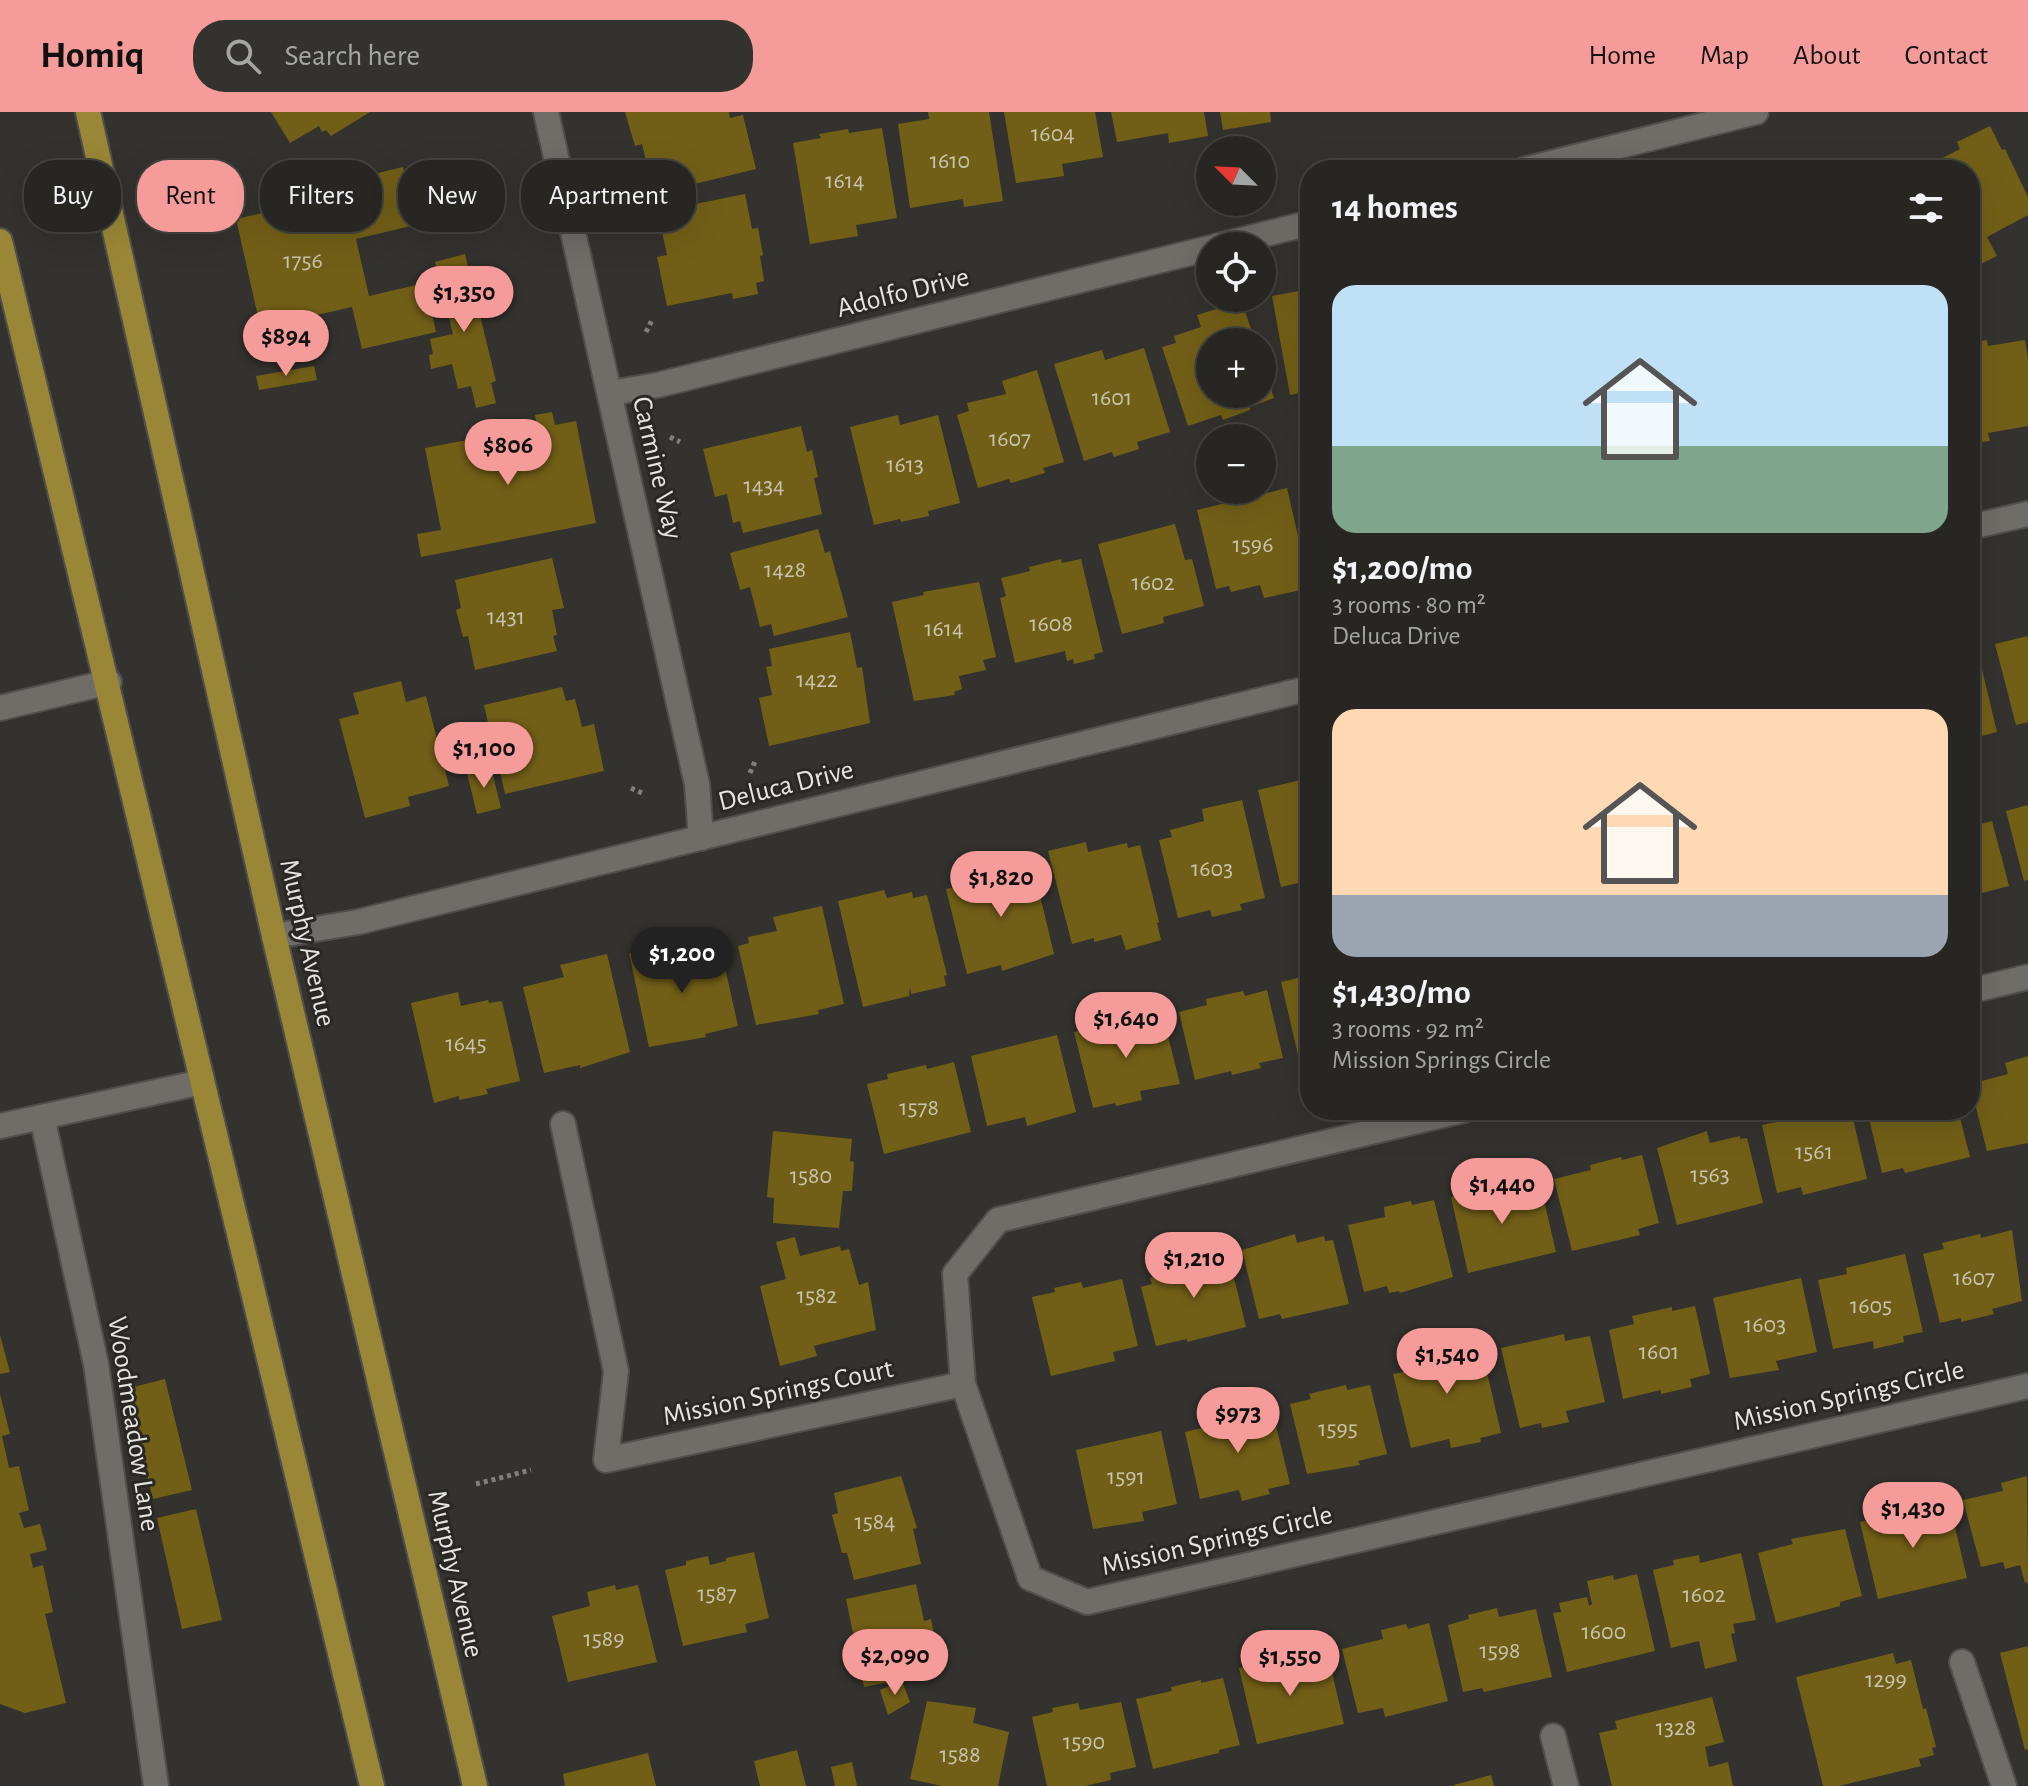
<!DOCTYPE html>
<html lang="en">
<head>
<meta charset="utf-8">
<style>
  body { margin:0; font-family:"Alegreya Sans",sans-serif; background:#33322f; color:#f1f3f6; height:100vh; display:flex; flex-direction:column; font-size:30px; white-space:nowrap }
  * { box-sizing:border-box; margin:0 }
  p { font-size:26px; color:#a4a5a5 }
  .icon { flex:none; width:44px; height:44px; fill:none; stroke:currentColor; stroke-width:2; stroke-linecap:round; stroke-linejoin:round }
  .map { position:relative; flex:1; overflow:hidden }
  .panel { position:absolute; left:1300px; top:48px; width:680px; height:960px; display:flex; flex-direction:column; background:#272622; border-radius:32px; box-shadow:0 8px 32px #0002,0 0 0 2px #434340 }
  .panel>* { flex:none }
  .hud { position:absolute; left:24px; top:48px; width:760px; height:72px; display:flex; gap:16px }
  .needle { width:52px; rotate:294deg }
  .tools { position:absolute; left:1196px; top:24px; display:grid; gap:16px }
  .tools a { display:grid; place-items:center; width:80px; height:80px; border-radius:50%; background:#272622; box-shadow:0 8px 32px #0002,0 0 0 2px #434340; font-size:40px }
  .price { position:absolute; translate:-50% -68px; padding:0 18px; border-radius:28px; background:#f59b99; color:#111; font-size:26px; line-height:52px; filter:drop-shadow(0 2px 4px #0008) }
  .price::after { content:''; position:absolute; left:50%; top:48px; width:24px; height:18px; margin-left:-12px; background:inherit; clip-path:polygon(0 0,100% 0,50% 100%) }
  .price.active { background:#222; color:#fff }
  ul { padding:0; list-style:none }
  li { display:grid; align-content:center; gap:16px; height:424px; padding:0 32px }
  li span { display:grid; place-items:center; height:248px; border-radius:24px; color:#555 }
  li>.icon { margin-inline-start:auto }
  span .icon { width:144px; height:144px; fill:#fffc; stroke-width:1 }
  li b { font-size:34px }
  h2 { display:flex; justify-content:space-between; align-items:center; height:96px; padding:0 32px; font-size:34px }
  .pill { padding:0 28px; border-radius:32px; background:#272622; box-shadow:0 8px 32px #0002,0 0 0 2px #434340; font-size:28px; line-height:72px }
  .pill.active { background:#f59b99; color:#111 }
  header { display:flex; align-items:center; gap:48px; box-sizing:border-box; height:112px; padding:0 40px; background:#f59b99; color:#111 }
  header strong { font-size:38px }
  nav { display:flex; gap:44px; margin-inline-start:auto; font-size:28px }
  .search { width:560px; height:72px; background:#33322f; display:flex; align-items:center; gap:20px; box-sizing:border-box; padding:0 28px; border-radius:32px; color:#a4a5a5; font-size:30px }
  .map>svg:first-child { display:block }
  .building { fill:#725f17 }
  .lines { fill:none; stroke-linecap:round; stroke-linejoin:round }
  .minor-casing { stroke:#504f4b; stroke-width:28 }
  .major-casing { stroke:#504f4b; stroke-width:28 }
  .path { stroke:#807f7b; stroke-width:5; stroke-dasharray:4 4; stroke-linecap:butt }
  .minor { stroke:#6e6d68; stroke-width:24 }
  .major { stroke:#998636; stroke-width:24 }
  .labels { text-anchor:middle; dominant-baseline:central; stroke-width:6; stroke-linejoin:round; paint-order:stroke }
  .number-label { font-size:24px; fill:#c9c4af }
  .street-label { font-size:28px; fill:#e6e5e2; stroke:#2a2824 }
</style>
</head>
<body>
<header>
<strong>Homiq</strong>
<div class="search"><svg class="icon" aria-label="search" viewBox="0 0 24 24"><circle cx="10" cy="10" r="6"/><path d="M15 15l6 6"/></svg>Search here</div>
<nav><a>Home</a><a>Map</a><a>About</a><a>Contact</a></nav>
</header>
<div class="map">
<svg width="2028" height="1674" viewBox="0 0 2028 1674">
  <rect width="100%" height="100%" fill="#34322e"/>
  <!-- building -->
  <g class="building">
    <path d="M271 0H370L331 24 326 18 322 20 319 14 290 31Z"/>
    <path d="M625 0H729L730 6 743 3 756 57 654 82 642 32 635 34Z"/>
    <path d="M928 0H989L1003 89 964 95 963 87 910 96 898 12 929 7Z"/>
    <path d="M1004 0H1095L1103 45 1062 52 1064 64 1016 71Z"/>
    <path d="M1111 0H1204L1208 24 1169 31 1168 21 1117 30Z"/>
    <path d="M1220 0H1270L1271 10 1223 18Z"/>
    <path d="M1990 14 2002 38 2005 37 2028 85V103L1987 125 1997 144 1970 157V58H1931L1929 53 1960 37 1957 30Z"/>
    <path d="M882 16 897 106 856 113 858 124 810 132 793 31 821 26 819 22 848 17 849 21Z"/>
    <path d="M403 55 415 113 356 127 369 184 425 171 436 220 362 237 352 195 290 209 289 203 259 209 236 107 341 83 342 86 378 78 374 62Z"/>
    <path d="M745 82 752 117 758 116 763 143 760 144 764 169 756 171 758 182 733 187 732 181 667 194 657 145 667 143 661 115 668 114 665 98Z"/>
    <path d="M465 142 496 269 491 271 496 291 476 296 471 274 458 277 452 252 431 257 429 243 433 242 430 227 453 222 435 150Z"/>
    <path d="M1309 177 1310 279 1290 283 1272 184Z"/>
    <path d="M1242 189 1255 230H1210V282H1262L1263 253 1274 286 1250 295V298L1223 308 1221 303 1188 314 1162 235 1176 231 1174 224 1201 215 1197 203Z"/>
    <path d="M1987 228 1988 234 2025 228 2028 247V314L1988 321 1990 329 1981 330 1982 336 1970 338V231Z"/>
    <path d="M1144 236 1170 320 1137 330 1139 337 1114 345 1112 340 1084 349 1054 252 1102 238 1105 248Z"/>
    <path d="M314 254 317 268 259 278 256 264Z"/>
    <path d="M1037 258 1064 350 1043 356 1045 361 1011 371 1009 367 978 376 957 303 969 299 967 291 1006 282 1002 269Z"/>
    <path d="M552 300 555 313 576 309 596 411 421 445 417 422 441 418 425 336 509 320 510 324 538 319 535 303Z"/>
    <path d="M898 303 900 313 938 303 960 391 928 399 929 404 901 410 900 407 874 413 850 315Z"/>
    <path d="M801 314 807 340 812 338 818 365 814 366 822 402 743 421 740 409 733 411 727 382 715 385 703 337Z"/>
    <path d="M1287 376 1310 476 1264 486 1260 473 1231 480 1229 474 1216 477 1197 398 1234 389 1233 386 1258 380 1259 383Z"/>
    <path d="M1175 412 1185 448 1192 447 1204 494 1163 505 1164 511 1122 522 1098 432Z"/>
    <path d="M818 417 825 441 830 439 848 505 774 524 771 512 760 515 750 475 740 478 730 441Z"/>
    <path d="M552 446 564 496 552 498 557 523 553 524 557 539 475 558 468 524 463 525 456 498 461 496 455 468Z"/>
    <path d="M1061 447 1062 451 1081 447 1103 540 1094 542 1095 547 1074 552 1073 547 1067 549 1065 539 1015 551 1000 486 1006 484 1001 466 1030 459 1029 455Z"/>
    <path d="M979 470 996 545 983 548 986 558 959 564 962 577 954 580 955 583 914 589 892 490 924 483 923 480Z"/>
    <path d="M850 520 857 556 862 555 870 611 769 634 759 586 772 583 766 555 772 554 769 537Z"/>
    <path d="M2028 524V610L2016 613 1995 532Z"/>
    <path d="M1977 537 1997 620 1970 627V539Z"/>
    <path d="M401 569 406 590 426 584 449 674 408 685 410 694 365 706 339 607 359 602 353 581Z"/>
    <path d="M562 575 566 589 575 587 582 615 594 612 604 659 505 682 499 655 494 657 488 629 492 628 484 593Z"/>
    <path d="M491 655 501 696 477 702 467 661Z"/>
    <path d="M1305 667 1307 676 1310 675V771L1307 769 1281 775 1258 678Z"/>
    <path d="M1242 688 1265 786 1240 792 1242 798 1212 805 1210 798 1178 806 1159 728 1172 725 1170 718 1204 709 1202 697Z"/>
    <path d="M2028 693V768L2024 769 2006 699Z"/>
    <path d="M1992 709 2009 774 1970 784V715Z"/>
    <path d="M1086 730 1088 740 1127 731 1128 736 1140 733 1159 810 1157 811 1161 828 1126 838 1121 823 1094 830V826L1072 832 1048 739Z"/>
    <path d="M1031 746 1054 842 1002 859 1001 853 967 862 946 777 987 768 985 758Z"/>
    <path d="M884 778 887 786 912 780 913 786 927 783 947 863 944 864 946 874 911 882 910 875 909 884 863 895 838 789Z"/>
    <path d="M822 794 844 892 818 898 819 902 756 913 738 834 749 831 748 825 777 819 773 805Z"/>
    <path d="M665 834 667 844 704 836 706 841 721 838 738 914 705 922 706 925 649 935 629 841Z"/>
    <path d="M607 842 630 940 580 956V953L544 961 523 875 564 865 560 853Z"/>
    <path d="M1310 863V944L1299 947 1281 870Z"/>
    <path d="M1267 878 1283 946 1259 951 1261 956 1232 963 1231 959 1195 968 1179 900 1207 893 1206 887 1243 879 1245 884Z"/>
    <path d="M458 880 461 894 488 888 489 891 502 889 520 969 486 977 488 982 459 988V984L434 991 411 891Z"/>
    <path d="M1138 904 1139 910 1163 904 1180 972 1140 979 1142 988 1116 994 1115 991 1093 996 1074 920Z"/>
    <path d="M1057 923 1076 1000 1027 1014 1025 1005 987 1014 971 944Z"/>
    <path d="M2028 944V1031L1987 1039 1970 972 2008 962 2005 951Z"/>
    <path d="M954 950 971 1020 884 1042 867 972 888 967 887 962 926 953 927 957Z"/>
    <path d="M1799 998H1851L1867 1067 1803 1083 1801 1075 1777 1081 1762 1013 1800 1005Z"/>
    <path d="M1867 998H1958L1970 1045 1905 1061 1903 1056 1882 1061Z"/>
    <path d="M773 1019 852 1027 850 1049 854 1050 852 1079H843L839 1116 773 1111 774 1086 767 1085Z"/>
    <path d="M1707 1019 1710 1031 1740 1024V1027L1747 1026 1763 1091 1677 1113 1657 1036Z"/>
    <path d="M1642 1043 1659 1111 1638 1117 1640 1123 1572 1139 1554 1067 1591 1058 1590 1053 1621 1045 1622 1048Z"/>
    <path d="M1500 1069 1504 1083 1530 1076 1532 1083 1542 1080 1556 1140 1468 1161 1451 1085 1472 1079V1076Z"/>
    <path d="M1434 1088 1453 1165 1400 1181 1399 1179 1389 1181 1387 1174 1364 1180 1348 1113 1385 1105 1384 1095 1411 1089 1412 1093Z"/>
    <path d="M2012 1118 2022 1189 1992 1197 1994 1202 1961 1210V1206L1940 1211 1923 1142 1944 1137 1942 1131 1980 1122 1981 1126Z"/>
    <path d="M1295 1122 1297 1131 1324 1124 1325 1129 1333 1128 1349 1192 1282 1207 1280 1202 1259 1207 1242 1138Z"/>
    <path d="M795 1125 800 1144 840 1134 841 1139 849 1137 859 1173 868 1170 876 1218 814 1234 817 1244 780 1254 760 1174 786 1167 776 1130Z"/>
    <path d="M1227 1137 1246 1215 1187 1230V1227L1156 1234 1141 1175 1152 1172 1150 1166 1178 1160 1181 1167 1176 1145 1202 1139 1203 1144Z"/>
    <path d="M1905 1142 1923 1220 1903 1224 1904 1230 1874 1237 1873 1229 1833 1237 1818 1168 1847 1162 1846 1156Z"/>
    <path d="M1801 1166 1817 1240 1776 1249 1779 1258 1730 1266 1713 1186Z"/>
    <path d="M1122 1167 1138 1234 1113 1240 1115 1249 1051 1264 1032 1185 1055 1180 1054 1176 1081 1170 1083 1176Z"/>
    <path d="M1695 1194 1710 1262 1690 1267 1692 1275 1661 1282V1278L1623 1287 1609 1218 1634 1212 1632 1204 1672 1195V1199Z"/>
    <path d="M1461 1222 1467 1246 1483 1243 1501 1321 1480 1326 1481 1330 1451 1336 1449 1327 1411 1336 1393 1262 1422 1256 1416 1232Z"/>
    <path d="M1564 1222 1565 1229 1590 1224 1605 1290 1566 1299 1569 1310 1542 1316 1541 1311 1520 1316 1501 1236Z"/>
    <path d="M0 1223 10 1260 0 1262Z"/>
    <path d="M165 1267 192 1378 153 1387 125 1277Z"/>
    <path d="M1346 1273 1347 1278 1370 1273 1387 1342 1358 1349 1360 1353 1307 1362 1290 1292 1311 1287 1309 1282Z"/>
    <path d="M0 1282 10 1322 2 1324 9 1356 19 1354 29 1398 19 1401 24 1416 40 1412 47 1438 30 1442 33 1456 43 1453 53 1500 45 1502 66 1591 25 1601 0 1592Z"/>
    <path d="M1271 1293 1290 1372 1268 1377 1270 1382 1242 1389 1239 1378 1200 1387 1185 1320 1210 1314 1209 1307Z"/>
    <path d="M1161 1319 1177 1392 1142 1400 1144 1409 1093 1417 1076 1338Z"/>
    <path d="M901 1364 917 1416 913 1417 921 1452 854 1468 847 1441H842L832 1403 838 1401 834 1381Z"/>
    <path d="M2027 1364 2028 1470 2025 1471 2020 1453 2005 1457 2003 1450 1981 1455 1963 1388 2003 1379 2001 1371Z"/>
    <path d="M1907 1392 1910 1403 1950 1394 1967 1466 1878 1487 1860 1410 1883 1405 1881 1398Z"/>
    <path d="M196 1397 222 1508 182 1517 157 1406Z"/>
    <path d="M1845 1417 1862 1484 1840 1490V1494L1776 1511 1758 1441 1793 1432 1791 1427Z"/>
    <path d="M754 1440 769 1506 745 1512 747 1520 683 1534 665 1458 686 1453V1449L708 1444 710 1453 726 1449V1446Z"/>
    <path d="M1741 1441 1756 1508 1733 1512 1735 1521 1731 1522 1737 1549 1705 1557 1699 1529 1671 1536 1653 1458 1674 1453 1673 1448 1699 1443 1700 1451Z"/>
    <path d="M1637 1462 1655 1539 1567 1560 1553 1501 1561 1500 1559 1491 1587 1485 1589 1494 1592 1492 1587 1469 1613 1463 1614 1468Z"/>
    <path d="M916 1472 924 1509 931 1507 942 1559 864 1575 846 1487Z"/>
    <path d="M615 1473 616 1478 638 1473 657 1550 568 1570 552 1504 590 1494 587 1480Z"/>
    <path d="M1497 1496 1499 1505 1536 1497 1552 1565 1484 1580 1482 1576 1463 1580 1448 1513 1469 1507 1468 1503Z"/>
    <path d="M1429 1511 1448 1589 1385 1605 1383 1596 1358 1601 1342 1537 1383 1527 1381 1518 1406 1512 1408 1517Z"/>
    <path d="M2028 1534V1637L2025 1638 2000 1541Z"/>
    <path d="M1286 1541 1290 1556 1329 1547 1344 1612 1257 1632 1239 1556 1261 1551 1260 1547Z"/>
    <path d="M1893 1541 1896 1552 1911 1548 1923 1597 1926 1596 1936 1635 1932 1636 1934 1643 1919 1647 1921 1654 1839 1674H1823L1796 1565Z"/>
    <path d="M1223 1566 1240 1633 1219 1638V1641L1153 1657 1136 1587 1172 1579 1171 1575 1201 1568V1571Z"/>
    <path d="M902 1569 910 1590 888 1603 880 1578Z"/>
    <path d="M1712 1585 1724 1630 1705 1635 1709 1655 1728 1650 1733 1674H1612L1599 1621 1617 1617 1615 1609Z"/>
    <path d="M927 1589 976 1596 973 1611 1009 1620 998 1674H942L910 1667Z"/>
    <path d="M1121 1590 1136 1655 1110 1661 1111 1668 1085 1674H1047L1032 1605 1053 1600 1052 1596 1078 1591 1080 1598Z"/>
    <path d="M797 1638 806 1674H760L754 1649Z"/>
    <path d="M648 1641 656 1674H565L563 1662Z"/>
    <path d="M852 1650 857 1674H835L831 1655Z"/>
    <path d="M1491 1663 1494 1674H1454V1673Z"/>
  </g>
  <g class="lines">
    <defs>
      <g id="minor">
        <path d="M546 0 697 672 701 726"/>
        <path d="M1523 58 1756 0"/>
        <path d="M1217 134 1310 111"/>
        <path d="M610 281 658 273 1210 136"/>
        <path d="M1970 415 2028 402"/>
        <path d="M0 596 109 570"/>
        <path d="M274 824 358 810 1310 576"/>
        <path d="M1970 879 2028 865"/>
        <path d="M1464 998 998 1108 955 1162 963 1272 1030 1466 1087 1490 2028 1274"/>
        <path d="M42 1005 96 1252 156 1674"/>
        <path d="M563 1012 616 1259 606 1348 963 1272"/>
        <path d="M0 1014 202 970"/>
        <path d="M1962 1550 2004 1674"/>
        <path d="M1553 1624 1566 1674"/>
      </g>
      <g id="major">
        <path d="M88 0 274 824 475 1674"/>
        <path d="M0 129C127 643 247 1159 372 1674"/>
      </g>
    </defs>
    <!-- minor casing -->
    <use href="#minor" class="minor-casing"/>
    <!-- major casing -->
    <use href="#major" class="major-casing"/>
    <!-- path -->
    <g class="path">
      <path d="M646 220 652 208"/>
      <path d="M670 325 680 330"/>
      <path d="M750 661 756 647"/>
      <path d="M631 676 644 682"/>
      <path d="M476 1372 531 1358"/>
    </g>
    <!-- minor -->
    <use href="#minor" class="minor"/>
    <!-- major -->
    <use href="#major" class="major"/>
  </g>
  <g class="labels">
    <!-- number labels -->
    <g class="number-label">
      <text x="1053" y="22">1604</text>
      <text x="950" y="49">1610</text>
      <text x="845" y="69">1614</text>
      <text x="303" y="149">1756</text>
      <text x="1112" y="286">1601</text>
      <text x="1010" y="327">1607</text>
      <text x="905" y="353">1613</text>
      <text x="764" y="374">1434</text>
      <text x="1253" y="433">1596</text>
      <text x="785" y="458">1428</text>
      <text x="1153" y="471">1602</text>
      <text x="506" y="505">1431</text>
      <text x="1051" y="512">1608</text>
      <text x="944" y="517">1614</text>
      <text x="817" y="568">1422</text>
      <text x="1212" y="757">1603</text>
      <text x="466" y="932">1645</text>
      <text x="919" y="996">1578</text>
      <text x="1814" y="1040">1561</text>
      <text x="1710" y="1063">1563</text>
      <text x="811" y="1064">1580</text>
      <text x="1974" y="1166">1607</text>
      <text x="817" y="1184">1582</text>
      <text x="1871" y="1194">1605</text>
      <text x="1765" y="1213">1603</text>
      <text x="1659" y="1240">1601</text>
      <text x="1338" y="1317">1595</text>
      <text x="1126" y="1365">1591</text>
      <text x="875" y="1410">1584</text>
      <text x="717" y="1482">1587</text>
      <text x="1704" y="1483">1602</text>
      <text x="1604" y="1520">1600</text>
      <text x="604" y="1527">1589</text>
      <text x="1500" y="1539">1598</text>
      <text x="1886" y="1568">1299</text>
      <text x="1676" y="1616">1328</text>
      <text x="1084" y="1630">1590</text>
      <text x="960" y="1643">1588</text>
    </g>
    <!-- street labels -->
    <g class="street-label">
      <text transform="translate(903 181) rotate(-14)">Adolfo Drive</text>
      <text transform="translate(657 356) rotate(77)">Carmine Way</text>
      <text transform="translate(786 674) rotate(-14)">Deluca Drive</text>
      <text transform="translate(307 831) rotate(77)">Murphy Avenue</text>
      <text transform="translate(778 1281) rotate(-12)">Mission Springs Court</text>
      <text transform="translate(1849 1284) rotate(-13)">Mission Springs Circle</text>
      <text transform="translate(133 1312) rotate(81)">Woodmeadow Lane</text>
      <text transform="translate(1217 1429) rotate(-13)">Mission Springs Circle</text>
      <text transform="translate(455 1462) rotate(77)">Murphy Avenue</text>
    </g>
  </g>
</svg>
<div class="tools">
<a><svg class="needle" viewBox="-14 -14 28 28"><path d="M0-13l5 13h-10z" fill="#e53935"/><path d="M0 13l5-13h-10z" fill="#a4a5a5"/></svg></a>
<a><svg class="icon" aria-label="locate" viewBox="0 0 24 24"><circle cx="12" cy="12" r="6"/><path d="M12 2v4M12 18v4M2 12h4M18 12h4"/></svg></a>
<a>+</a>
<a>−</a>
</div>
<b class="price" style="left:464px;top:222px">$1,350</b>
<b class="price" style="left:286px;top:266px">$894</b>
<b class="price" style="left:508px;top:375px">$806</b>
<b class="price" style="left:484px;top:678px">$1,100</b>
<b class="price" style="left:1001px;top:807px">$1,820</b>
<b class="price active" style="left:682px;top:883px">$1,200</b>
<b class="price" style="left:1126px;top:948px">$1,640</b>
<b class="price" style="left:1502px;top:1114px">$1,440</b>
<b class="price" style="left:1194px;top:1188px">$1,210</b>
<b class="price" style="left:1447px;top:1284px">$1,540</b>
<b class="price" style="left:1238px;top:1343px">$973</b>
<b class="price" style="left:1913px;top:1438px">$1,430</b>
<b class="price" style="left:895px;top:1585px">$2,090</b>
<b class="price" style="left:1290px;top:1586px">$1,550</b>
<div class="hud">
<a class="pill">Buy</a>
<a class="pill active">Rent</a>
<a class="pill">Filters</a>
<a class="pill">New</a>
<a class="pill">Apartment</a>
</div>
<section class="panel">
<h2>14 homes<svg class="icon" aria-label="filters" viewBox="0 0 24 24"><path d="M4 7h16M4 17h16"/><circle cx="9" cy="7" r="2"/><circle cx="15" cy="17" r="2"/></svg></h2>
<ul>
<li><span style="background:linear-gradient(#bfe0f5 65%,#7fa58c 0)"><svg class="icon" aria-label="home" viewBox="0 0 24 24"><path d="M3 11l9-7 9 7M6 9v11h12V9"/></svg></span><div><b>$1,200/mo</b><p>3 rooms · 80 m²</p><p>Deluca Drive</p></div></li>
<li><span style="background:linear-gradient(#ffd9b3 75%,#9aa5b1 0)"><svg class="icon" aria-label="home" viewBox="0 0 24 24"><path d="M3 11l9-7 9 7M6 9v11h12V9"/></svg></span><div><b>$1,430/mo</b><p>3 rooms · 92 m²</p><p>Mission Springs Circle</p></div></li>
</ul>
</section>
</div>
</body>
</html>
